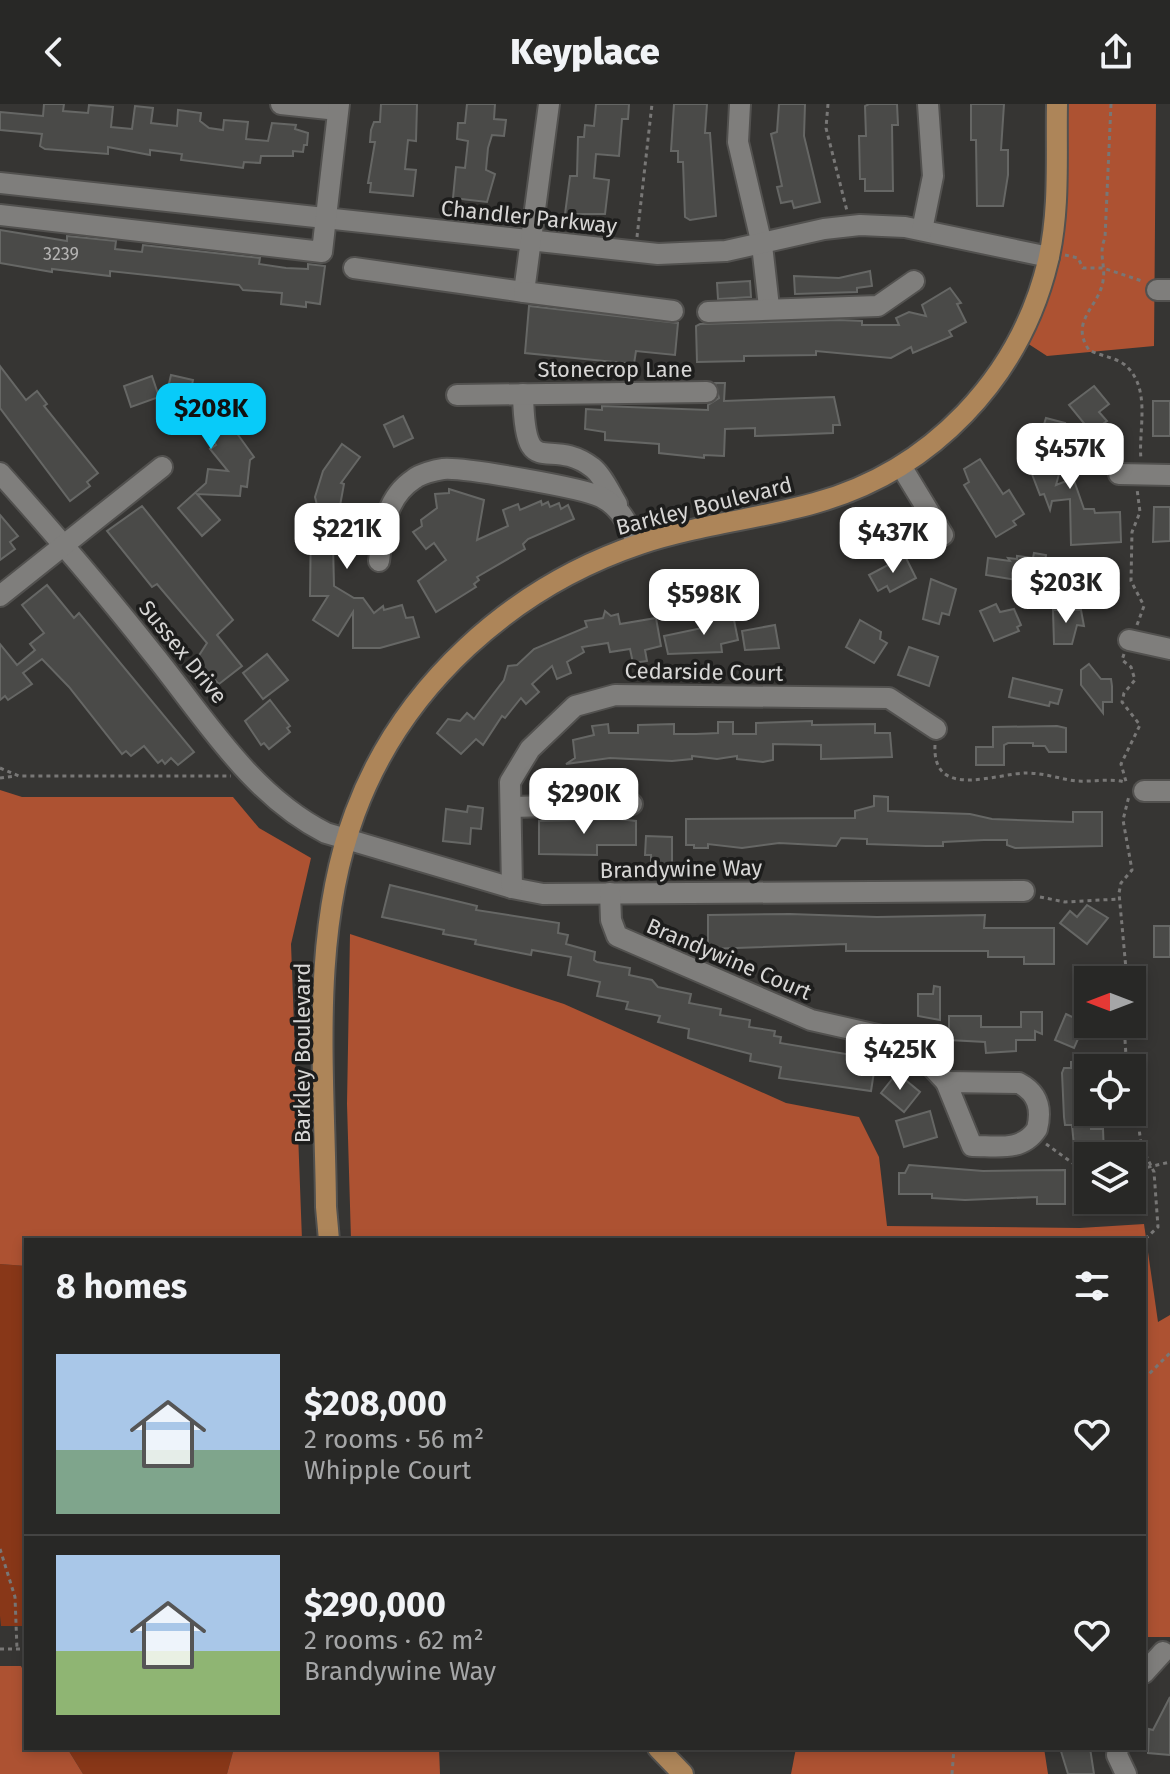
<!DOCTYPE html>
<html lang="en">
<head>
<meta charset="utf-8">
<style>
  body { margin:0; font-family:"Fira Sans",sans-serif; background:#343432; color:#f1f3f6; height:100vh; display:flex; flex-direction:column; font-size:30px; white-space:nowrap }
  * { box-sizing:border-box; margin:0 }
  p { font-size:26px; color:#a5a6a7 }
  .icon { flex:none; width:44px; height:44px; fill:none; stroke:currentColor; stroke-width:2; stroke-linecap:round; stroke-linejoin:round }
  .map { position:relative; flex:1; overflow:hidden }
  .drawer { position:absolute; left:24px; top:1134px; width:1122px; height:512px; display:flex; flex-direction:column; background:#282826; border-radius:0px; box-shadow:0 4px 12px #0003,0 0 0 2px #444443 }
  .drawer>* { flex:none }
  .needle { width:52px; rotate:270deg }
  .fabs { position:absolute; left:1074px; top:862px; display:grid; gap:16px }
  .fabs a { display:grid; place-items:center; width:72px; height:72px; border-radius:0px; background:#282826; box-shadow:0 4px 12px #0003,0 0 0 2px #444443; font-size:40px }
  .price { position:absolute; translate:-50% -68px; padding:0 18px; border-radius:16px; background:#fff; color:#222; font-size:26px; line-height:52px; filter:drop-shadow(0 2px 4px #0008) }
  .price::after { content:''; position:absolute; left:50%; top:48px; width:24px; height:18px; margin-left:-12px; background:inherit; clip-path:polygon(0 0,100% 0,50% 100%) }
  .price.on { background:#08cbf9; color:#111 }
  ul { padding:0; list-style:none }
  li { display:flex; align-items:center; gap:24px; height:200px; padding:0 32px }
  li+li { border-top:2px solid #444443 }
  li span { display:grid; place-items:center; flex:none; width:224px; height:160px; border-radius:0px; color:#555 }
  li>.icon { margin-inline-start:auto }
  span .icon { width:96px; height:96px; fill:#fffc; stroke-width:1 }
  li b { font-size:34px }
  h2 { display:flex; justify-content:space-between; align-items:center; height:96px; padding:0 32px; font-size:34px }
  header { display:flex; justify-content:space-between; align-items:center; height:104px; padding:0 32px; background:#282826; font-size:36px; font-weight:800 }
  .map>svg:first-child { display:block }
  .green { fill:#883718 }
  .forest { fill:#ad5232 }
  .building { fill:#4a4a48; stroke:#666765; stroke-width:2 }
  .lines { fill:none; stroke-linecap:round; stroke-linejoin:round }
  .minor-casing { stroke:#52514f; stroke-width:24 }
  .major-casing { stroke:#52514f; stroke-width:24 }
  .path { stroke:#787776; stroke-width:3; stroke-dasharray:4 4; stroke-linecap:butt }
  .minor { stroke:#7f7e7c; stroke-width:20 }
  .major { stroke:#ad8559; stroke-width:20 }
  .labels { text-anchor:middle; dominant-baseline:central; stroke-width:7; stroke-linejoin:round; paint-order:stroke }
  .number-label { font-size:18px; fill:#b4b3b2 }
  .street-label { font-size:22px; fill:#d7d6d5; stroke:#1d1d1c }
</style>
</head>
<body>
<header><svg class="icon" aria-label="back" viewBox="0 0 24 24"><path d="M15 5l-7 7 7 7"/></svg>Keyplace<svg class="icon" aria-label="share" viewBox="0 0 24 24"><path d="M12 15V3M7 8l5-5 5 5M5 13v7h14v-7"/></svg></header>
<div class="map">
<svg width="1170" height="1670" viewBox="0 0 1170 1670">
  <rect width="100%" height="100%" fill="#363533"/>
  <!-- green -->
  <g class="green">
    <path d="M0 1160 26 1162V1522H1L0 1512Z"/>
    <path d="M67 1644H234L227 1670H83Z"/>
  </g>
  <!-- forest -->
  <g class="forest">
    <path d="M1068 0H1156L1154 242 1047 252 1027 239 1050 188 1065 124Z"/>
    <path d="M0 686 22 693H233L259 724 311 754 291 840 302 1136H26V1162L0 1160Z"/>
    <path d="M350 830 564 900 786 999 859 1013 879 1053 887 1122 1080 1124 1144 1120 1158 1218 1170 1211V1533H1144V1136H351L347 1000Z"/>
    <path d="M0 1562H21L26 1572V1644H67L83 1670H0Z"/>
    <path d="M234 1644H439L440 1670H227Z"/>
    <path d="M796 1644H1044L1048 1670H791Z"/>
  </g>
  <!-- building -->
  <g class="building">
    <path d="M44 0H64L63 7 88 9 89 1 113 3 111 23 132 25 135 2 153 4 151 19 177 22 178 6 201 9 200 17 209 24 223 26 224 16 248 18 246 35 268 37 272 19 296 21 295 25 308 29 307 41H304L303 48 293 47V52H261L260 59 244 58 243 64 181 56 182 50 150 46V51L108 43V50L45 45 40 42 42 30 0 26V8L43 12Z"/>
    <path d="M381 0H417L416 37 408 36 405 65 416 66 413 92 370 88 371 79H368L375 38H370L371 26 374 18H380Z"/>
    <path d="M467 0H495L494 15 506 16 504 32 492 31 488 44 486 66 495 70 487 98 453 94 456 63 465 64 468 37 457 35 458 19H465Z"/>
    <path d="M596 0H629L628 15H622L619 52 596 50 594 74 609 76 605 110H565L570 72H577L578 33H584L585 21 594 22Z"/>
    <path d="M674 0H707L705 29H710L716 112 690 116 685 113 683 58H678V47H671Z"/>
    <path d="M779 0H805L804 32 820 98 794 104 792 97 781 99 777 83 782 82 771 30 777 28Z"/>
    <path d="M869 0H897L898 21H892L893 87H865V75H860L859 32H866L865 2Z"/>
    <path d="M971 0H1004L1001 46H1008V71L1003 102H977L976 36H971Z"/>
    <path d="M0 126 67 137V132L116 137 115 145 142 148 143 141 260 154 259 160 286 164 308 165V160L325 162 320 200 306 198V203L281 200 282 189 243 186 239 181 110 167V172L52 165V168L0 159Z"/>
    <path d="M870 167 872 182 857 184V188L795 190 794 172 839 174Z"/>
    <path d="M750 177 751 193 718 195 717 179Z"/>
    <path d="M950 184 961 199 957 200 966 218 949 227 952 232 913 249 911 243 891 254 816 247V251L744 252V257L697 258 696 222 700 220 839 216 862 217V221H899L896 214 909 208 926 212 922 201Z"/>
    <path d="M529 202 678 219 675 251 636 247 634 260 525 249Z"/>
    <path d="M0 262 26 296 37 287 47 300 44 302 98 369 87 378 90 382 70 397 0 304Z"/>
    <path d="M171 271 193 276 190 290 206 296 213 291 217 296 221 293 230 305 223 310 254 353 250 356 247 383 241 382 240 392 197 390 220 416 202 432 178 404 206 379 208 365 228 367 210 345 216 341 201 318 164 301Z"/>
    <path d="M152 272 159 293 131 303 124 282Z"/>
    <path d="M715 279H725L724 297 834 293 840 321H833V329L785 331 755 332V324L725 325 724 352 704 351V354L659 349V340L605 336V328L585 325 586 305 602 306V302L708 306V301L719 294Z"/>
    <path d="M1094 282 1109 300 1099 308 1107 317 1091 328 1069 301Z"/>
    <rect x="1153" y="297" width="17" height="35"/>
    <path d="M403 312 413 334 394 343 384 321Z"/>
    <path d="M1046 314 1065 319 1060 339 1067 341 1056 381 1069 376 1071 368 1084 405H1094L1095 409 1120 408 1121 438 1071 441 1070 395 1052 397 1050 406 1044 390 1040 391 1030 365Z"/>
    <path d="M342 340 360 353 341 379 344 380 333 440 334 482 354 494H363L374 509 383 502 384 506 402 501 406 514 413 513 419 533 380 544H353V508L338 532 313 516 328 492H310L311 417H315L318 405 315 393 323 367Z"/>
    <path d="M980 355 1003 390 1009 386 1024 410 1013 417 1016 421 996 433 964 381 969 378 964 365Z"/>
    <path d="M449 385 484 396 477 436 508 422 503 406 518 400 520 406 541 397 542 401 548 398 550 403 559 399 561 405 568 401 574 415 528 435 523 440 525 445 477 473 479 476 474 480 476 483 436 508 418 477 446 456 434 439 426 445 413 428 422 422 421 416 437 404 435 390 449 389Z"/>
    <path d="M142 402 233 516 217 531 242 562 219 580 200 561 203 559 198 553 207 539 157 480 152 483 107 427Z"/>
    <path d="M1154 403H1170V437L1153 438Z"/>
    <path d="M0 411 18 432 10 438 15 445 0 456Z"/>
    <path d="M886 413 891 427 882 430 886 442 859 453 849 427Z"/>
    <path d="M1034 449 1046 451 1042 480 986 471 988 454 1010 457 1008 454 1017 455V452L1033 454Z"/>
    <path d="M905 452 916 474 890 488 887 482 878 487 869 471Z"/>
    <path d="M1097 459 1099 464 1111 460 1119 484 1083 496 1074 468Z"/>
    <path d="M931 475 956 485 949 511 942 509 939 520 923 515Z"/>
    <path d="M47 481 74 514 79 509 194 648 178 661 171 654 165 660 162 656 158 659 144 642 131 652 126 647 122 650 69 583 42 555 23 569 32 580 8 596 5 592 0 596V540L17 561 35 546 30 540 44 529 22 501Z"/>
    <path d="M996 500 1000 508 1014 505 1021 521 1017 523 1019 527 994 537 980 507Z"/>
    <path d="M1053 506H1081L1084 522 1077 521 1072 540H1054Z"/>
    <path d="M605 507 611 512 618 510 620 520 656 514 661 542 645 546 647 557 633 559 630 545 610 548 608 539 582 543 584 548 567 558 571 569 557 575 552 562 532 580 539 588 526 600 521 594 505 614 502 612 483 641 476 635 461 650 437 629 448 615 460 617 467 609 474 615 504 576 508 562 517 561 534 545 587 523 585 517 603 514Z"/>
    <path d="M733 511 738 536 721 540 722 548 668 550 664 532 702 524 700 517 710 513Z"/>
    <path d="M860 516 881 528 880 535 887 539 874 559 846 543Z"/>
    <path d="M775 521 779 544 745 546 742 527Z"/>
    <path d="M909 543 938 553 929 582 898 571Z"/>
    <path d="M267 550 288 576 263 595 243 569Z"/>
    <path d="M1089 560 1101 575H1111L1112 582V598H1103V609L1081 581V566Z"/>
    <path d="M1013 574 1062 586 1058 600 1050 598 1049 602 1009 593Z"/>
    <path d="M270 596 290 622 287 624 290 628 269 645 264 639 261 641 245 617Z"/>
    <path d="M812 617V621L875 620V629H890L892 653 821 655V641L773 640V656L763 658 737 655V652L717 655 692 652V655L672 657 610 654 566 660 575 654 573 636 594 631 592 622 608 620 609 629H638V621L674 620V630H696L718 629V618H733V630H756V619Z"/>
    <path d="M1057 622 1066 624V648H1049L1045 642H1033V639H1008L1004 641V661H976V643H993V623Z"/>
    <path d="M874 692 888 693V707L970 710 992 715 1073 718V708H1102V742L1015 744 1007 741V736H984L943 738V742H926L867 740V735L841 734 836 742 779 739 742 744 708 740V744H694V741H686V715L855 714V707L874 702Z"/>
    <path d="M468 702 483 704 481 725 471 724 470 740 443 737 446 705 467 708Z"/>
    <path d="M618 715 636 717V741H597V751L539 750V717Z"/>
    <path d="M646 732 672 733V762L651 760V751H645Z"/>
    <path d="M390 781 477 802 476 806 559 819 558 829 568 831 566 840 595 848 594 856 597 858 630 864 629 871 652 876 658 883 691 890 689 899 721 905 720 911 750 916 749 923 775 927 774 932 781 933 780 939 876 955 871 987 779 974 781 963 750 957 751 950 688 934 689 925 658 918 660 912 626 905 628 898 597 892 600 878 568 871 571 853 532 846 531 851 475 840 476 836 443 830 444 826 382 813Z"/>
    <path d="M1087 801 1108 814 1087 840 1060 819 1070 807 1077 813Z"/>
    <path d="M790 810 877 813 985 811 984 824H1054V860H1024V853H988V847H846V840L708 845V811Z"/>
    <rect x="1154" y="822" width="16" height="31"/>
    <path d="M934 882 940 883V916L918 912V890H933Z"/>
    <path d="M1021 908H1042V930L1035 927V936H1016V947L986 949 985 938 949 936V912H981V923H1021Z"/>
    <path d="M1066 910 1085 919 1074 944 1055 936Z"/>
    <path d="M1088 957V1008H1091V1025H1103L1104 1051 1075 1053 1072 1021H1065L1064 1013 1062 969 1064 964H1071V958Z"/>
    <path d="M897 969 920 988 904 1008 881 989Z"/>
    <path d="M930 1007 937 1033 904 1043 896 1017Z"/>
    <path d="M909 1061 983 1067 1065 1066V1100H1037V1093L965 1096 932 1094V1090H899V1069H905Z"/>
    <path d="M1170 1593V1651L1148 1649 1149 1625 1153 1626Z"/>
    <path d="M1060 1644H1090L1094 1670H1068Z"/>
  </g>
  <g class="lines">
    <defs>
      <g id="minor">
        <path d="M281 0 338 6"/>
        <path d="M740 0 738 38 762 141 769 203"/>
        <path d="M0 79 658 150 726 147 824 125 860 121 905 123 1049 153"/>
        <path d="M0 111 322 148 339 0"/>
        <path d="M922 126 933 72 928 0"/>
        <path d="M354 164 524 188 549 0"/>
        <path d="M1157 186H1170"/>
        <path d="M524 188 673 207"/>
        <path d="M708 208 878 202 914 177"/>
        <path d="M523 290C525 383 547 329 593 364 603 372 610 389 617 400"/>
        <path d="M457 291 707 288"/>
        <path d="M901 362 943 431"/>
        <path d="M0 369C52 427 102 485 150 546 203 611 250 691 326 729L512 784 543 790 1024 787"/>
        <path d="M1119 370 1170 371"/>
        <path d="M379 457C383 426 385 394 414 375 420 370 435 366 443 365 463 363 583 384 601 393 621 403 628 421 638 440"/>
        <path d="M0 492 162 363"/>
        <path d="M1129 536 1170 545"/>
        <path d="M1144 687H1170"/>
        <path d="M511 703 632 700"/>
        <path d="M512 784 510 678 530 645 575 602 615 591 889 594 936 625"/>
        <path d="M610 789 611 816 617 832 811 916 895 935 920 950 946 978"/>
        <path d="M946 978 1019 979C1038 989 1042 1005 1037 1025 1022 1048 997 1042 972 1042Z"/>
        <path d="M1144 1569 1163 1548"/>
        <path d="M1118 1644 1117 1651 1126 1670"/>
      </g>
      <g id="major">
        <path d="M329 1136 326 1103C325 973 309 833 355 709 402 582 512 483 640 440 697 421 758 415 815 399 931 367 1020 274 1048 157 1060 106 1056 52 1057 0"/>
        <path d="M658 1644 683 1670"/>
      </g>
    </defs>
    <!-- minor casing -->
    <use href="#minor" class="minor-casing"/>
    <!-- major casing -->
    <use href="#major" class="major-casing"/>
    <!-- path -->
    <g class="path">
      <path d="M828 0 826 24 847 107"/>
      <path d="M1111 0 1105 134C1098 150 1106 161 1103 177 1099 203 1069 217 1089 246 1100 252 1115 253 1125 261 1152 284 1138 326 1141 355"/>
      <path d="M637 133 652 0"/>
      <path d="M1065 151 1078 154 1083 164H1103L1142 177"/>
      <path d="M1137 521 1144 502 1131 477 1132 428 1140 408 1137 385"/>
      <path d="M1124 550 1122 556 1131 563 1135 576 1124 589 1122 598 1140 621 1121 660 1127 681"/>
      <path d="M935 641C932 697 996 669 1027 669 1044 669 1060 675 1076 677 1092 678 1110 674 1125 678"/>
      <path d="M0 664 19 672H231"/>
      <path d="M0 674 15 672"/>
      <path d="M1040 793 1065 798 1119 795"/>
      <path d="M1127 876 1119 789 1121 779 1132 766 1123 716 1129 692"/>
      <path d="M1124 920 1126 952 1131 963"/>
      <path d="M1132 964 1141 1041 1154 1068 1158 1123 1144 1136"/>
      <path d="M1046 1040 1088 1070"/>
      <path d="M1132 1067 1170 1058"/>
      <path d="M1144 1275 1170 1249"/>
      <path d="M0 1445 15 1493 17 1545"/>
      <path d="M0 1545H26"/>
      <path d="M952 1670 954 1644"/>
    </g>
    <!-- minor -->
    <use href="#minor" class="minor"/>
    <!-- major -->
    <use href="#major" class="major"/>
  </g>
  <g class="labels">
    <!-- number labels -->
    <g class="number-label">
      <text x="61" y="150">3239</text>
    </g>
    <!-- street labels -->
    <g class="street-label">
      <text transform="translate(529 113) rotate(6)">Chandler Parkway</text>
      <text x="615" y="265">Stonecrop Lane</text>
      <text transform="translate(704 402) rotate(-14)">Barkley Boulevard</text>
      <text transform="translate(183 548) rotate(51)">Sussex Drive</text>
      <text transform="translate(704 568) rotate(1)">Cedarside Court</text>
      <text transform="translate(681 765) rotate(-1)">Brandywine Way</text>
      <text transform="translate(729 855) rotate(23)">Brandywine Court</text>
      <text transform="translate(302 949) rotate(-90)">Barkley Boulevard</text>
    </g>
  </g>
</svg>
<div class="fabs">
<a><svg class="needle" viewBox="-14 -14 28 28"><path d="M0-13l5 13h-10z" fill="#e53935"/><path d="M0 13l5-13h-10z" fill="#a5a6a7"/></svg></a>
<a><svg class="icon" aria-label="locate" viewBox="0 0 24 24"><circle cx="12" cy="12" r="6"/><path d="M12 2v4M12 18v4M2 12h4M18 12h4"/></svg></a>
<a><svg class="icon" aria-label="layers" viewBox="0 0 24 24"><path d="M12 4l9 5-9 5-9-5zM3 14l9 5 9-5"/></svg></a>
</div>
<b class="price on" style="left:211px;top:347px">$208K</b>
<b class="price" style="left:1070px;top:387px">$457K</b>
<b class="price" style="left:347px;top:467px">$221K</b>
<b class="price" style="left:893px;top:471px">$437K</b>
<b class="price" style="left:1066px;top:521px">$203K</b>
<b class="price" style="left:704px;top:533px">$598K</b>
<b class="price" style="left:584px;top:732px">$290K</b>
<b class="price" style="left:900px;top:988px">$425K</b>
<section class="drawer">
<h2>8 homes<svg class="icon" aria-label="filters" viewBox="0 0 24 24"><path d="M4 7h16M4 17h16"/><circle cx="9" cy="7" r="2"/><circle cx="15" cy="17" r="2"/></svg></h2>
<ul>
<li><span style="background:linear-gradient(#a9c7e8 60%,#7fa58c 0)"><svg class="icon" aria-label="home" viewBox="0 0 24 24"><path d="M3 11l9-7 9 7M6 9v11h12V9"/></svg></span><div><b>$208,000</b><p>2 rooms · 56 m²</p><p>Whipple Court</p></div><svg class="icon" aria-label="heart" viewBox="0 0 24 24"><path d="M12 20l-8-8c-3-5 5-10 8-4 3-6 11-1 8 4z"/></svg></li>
<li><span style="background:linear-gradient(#a9c7e8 60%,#8fb573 0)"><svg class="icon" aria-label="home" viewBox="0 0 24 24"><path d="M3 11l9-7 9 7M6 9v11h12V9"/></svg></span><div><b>$290,000</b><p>2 rooms · 62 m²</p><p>Brandywine Way</p></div><svg class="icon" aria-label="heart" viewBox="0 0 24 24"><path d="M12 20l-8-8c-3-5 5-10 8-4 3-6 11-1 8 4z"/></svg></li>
</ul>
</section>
</div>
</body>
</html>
